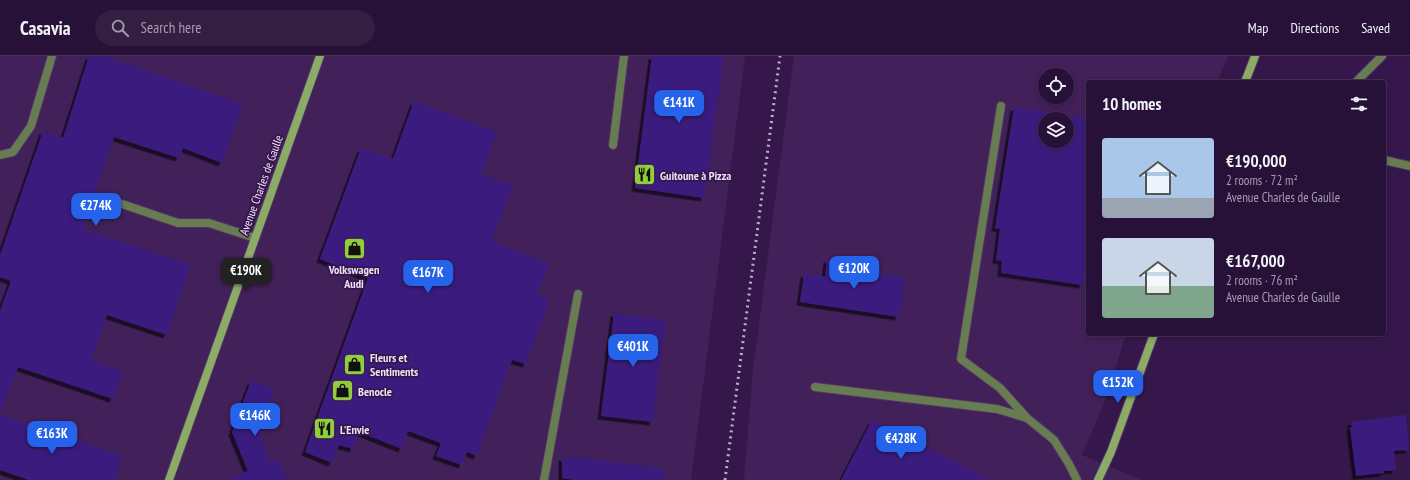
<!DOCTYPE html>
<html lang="en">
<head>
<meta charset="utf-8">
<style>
  body { margin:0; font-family:"PT Sans Narrow",sans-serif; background:#341f43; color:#f1f3f6; height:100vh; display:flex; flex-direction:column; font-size:15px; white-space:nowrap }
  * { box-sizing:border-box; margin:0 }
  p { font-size:13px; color:#a59dae }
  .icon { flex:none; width:22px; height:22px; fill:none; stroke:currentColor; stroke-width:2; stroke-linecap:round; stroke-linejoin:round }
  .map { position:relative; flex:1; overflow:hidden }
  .side { position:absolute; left:1086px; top:24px; width:300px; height:256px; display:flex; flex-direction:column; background:#281138; border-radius:4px; box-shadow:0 2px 6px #0003,0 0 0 1px #443153 }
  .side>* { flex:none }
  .fabs { position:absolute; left:1038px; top:12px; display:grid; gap:8px }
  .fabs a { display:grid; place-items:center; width:36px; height:36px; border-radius:50%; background:#281138; box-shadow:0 2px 6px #0003,0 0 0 1px #443153; font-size:20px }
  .price { position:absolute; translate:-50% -34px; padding:0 9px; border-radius:8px; background:#2563eb; color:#fff; font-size:13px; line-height:26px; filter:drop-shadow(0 1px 2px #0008) }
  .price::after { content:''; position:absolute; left:50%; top:24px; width:12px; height:9px; margin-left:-6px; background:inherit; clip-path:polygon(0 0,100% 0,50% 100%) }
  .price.current { background:#222; color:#fff }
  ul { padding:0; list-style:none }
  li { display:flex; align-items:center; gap:12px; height:100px; padding:0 16px }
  li span { display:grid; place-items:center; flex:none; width:112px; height:80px; border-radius:4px; color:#555 }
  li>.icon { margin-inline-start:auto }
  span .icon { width:48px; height:48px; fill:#fffc; stroke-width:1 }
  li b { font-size:17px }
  h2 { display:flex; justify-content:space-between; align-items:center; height:48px; padding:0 16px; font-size:17px }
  header { display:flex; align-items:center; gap:24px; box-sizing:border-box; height:56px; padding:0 20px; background:#281138; border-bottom:1px solid #443153 }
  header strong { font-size:19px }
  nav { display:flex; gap:22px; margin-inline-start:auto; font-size:14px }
  .search { width:280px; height:36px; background:#341f43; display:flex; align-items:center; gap:10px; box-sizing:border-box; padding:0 14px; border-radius:22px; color:#a59dae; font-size:15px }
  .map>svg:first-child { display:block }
  .built { fill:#422059; fill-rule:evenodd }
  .building { fill:#3b1f7e; fill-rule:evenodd; filter:url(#shadow) }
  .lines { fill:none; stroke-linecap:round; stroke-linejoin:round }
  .lane-casing { stroke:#503364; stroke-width:10 }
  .secondary-casing { stroke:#503364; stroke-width:10 }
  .lane { stroke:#687c52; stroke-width:8 }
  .secondary { stroke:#8bab66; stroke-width:8 }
  .rail { stroke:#beaccc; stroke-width:3; stroke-dasharray:2 4; stroke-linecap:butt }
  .labels { text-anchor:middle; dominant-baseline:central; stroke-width:3.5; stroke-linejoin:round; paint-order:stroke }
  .poi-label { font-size:12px; font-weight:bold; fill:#eee1fa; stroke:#36174b; text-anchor:start }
  .street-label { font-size:12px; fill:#eee1fa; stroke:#36174b }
</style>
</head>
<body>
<header>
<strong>Casavia</strong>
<div class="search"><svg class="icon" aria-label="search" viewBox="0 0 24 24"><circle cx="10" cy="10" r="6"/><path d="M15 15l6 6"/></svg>Search here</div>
<nav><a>Map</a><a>Directions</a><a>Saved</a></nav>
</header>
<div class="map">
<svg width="1410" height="424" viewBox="0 0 1410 424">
  <defs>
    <filter id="shadow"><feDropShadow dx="-3.5" dy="3.5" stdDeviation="0" flood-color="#0009"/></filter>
  </defs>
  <rect width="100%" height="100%" fill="#36174b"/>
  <!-- built -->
  <g class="built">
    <path d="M0 0H745L691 424H0Z"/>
    <path d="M794 0H1228L1217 26H1088V278H1126L1104 348 1082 399 1142 424H744L753 314ZM1045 19H1067V41H1045ZM1045 63H1067V85H1045Z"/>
  </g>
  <!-- building -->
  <g class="building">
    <path d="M89 0H104L243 48 222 107 183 92 179 102 114 81 82 173 191 209 167 279 107 259 91 304 124 316 113 343 18 311 2 353H0V255L11 225 0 221V199L43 75 63 82Z"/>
    <path d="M652 0H724L704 142 635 132Z"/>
    <path d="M414 45 497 76 482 118 513 129 492 185 550 208 536 238 550 244 526 308 512 304 477 400 467 396 462 409 436 400 441 387 408 375 402 393 359 376 353 393 339 389 332 407 305 396 368 222 320 203 361 92 393 103Z"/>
    <path d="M1014 51 1088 62V198L1083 229 1001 217 1002 205 996 204 1000 173 995 172ZM1045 63H1067V85H1045Z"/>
    <path d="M827 203 850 206 849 213 905 222 899 261 800 246 804 218 825 221Z"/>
    <path d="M614 257 666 264 653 366 601 360Z"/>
    <path d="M251 325 274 333 260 377 270 407 279 403 287 424H229V422L248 415 232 376Z"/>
    <path d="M0 359 122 400 115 424H29L0 414Z"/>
    <path d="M1406 359 1409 394 1394 395 1396 414 1384 415V417L1356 420 1350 371H1352L1351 366Z"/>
    <path d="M872 364 916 386 990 424H841Z"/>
    <path d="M570 400 664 413 663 424H574L562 422V401L569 403Z"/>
  </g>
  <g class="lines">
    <defs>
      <g id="lane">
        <path d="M1356 26 1382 0"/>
        <path d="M1001 50 961 303 1000 332 1027 362"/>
        <path d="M613 89 624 0"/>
        <path d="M0 99 13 96 31 70 52 0"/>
        <path d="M1384 104 1410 110"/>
        <path d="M122 148 178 167H209L255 182"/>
        <path d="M815 331 997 353 1027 362 1054 384 1069 408 1077 424"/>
        <path d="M544 424 578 238"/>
      </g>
      <g id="secondary">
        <path d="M1245 26 1255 0"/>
        <path d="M169 424 320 0"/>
        <path d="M1098 424 1111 396 1154 278"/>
      </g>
    </defs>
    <!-- lane casing -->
    <use href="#lane" class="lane-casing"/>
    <!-- secondary casing -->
    <use href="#secondary" class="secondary-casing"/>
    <!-- lane -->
    <use href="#lane" class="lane"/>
    <!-- secondary -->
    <use href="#secondary" class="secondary"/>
    <!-- rail -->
    <path class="rail" d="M725 424 780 0"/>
  </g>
  <!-- icons -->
  <defs>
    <symbol id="restaurant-square" viewBox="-11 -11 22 22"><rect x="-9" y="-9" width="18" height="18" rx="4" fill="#92cd3e" stroke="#36174b"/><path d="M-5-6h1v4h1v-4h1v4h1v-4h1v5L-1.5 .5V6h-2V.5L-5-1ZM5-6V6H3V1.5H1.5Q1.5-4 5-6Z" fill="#111"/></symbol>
    <symbol id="shop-square" viewBox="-11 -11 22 22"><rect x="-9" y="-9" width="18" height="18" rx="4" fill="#92cd3e" stroke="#36174b"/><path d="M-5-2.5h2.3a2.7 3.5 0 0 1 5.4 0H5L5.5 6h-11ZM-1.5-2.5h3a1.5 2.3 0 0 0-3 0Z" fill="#111"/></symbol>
  </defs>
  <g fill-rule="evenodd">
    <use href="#restaurant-square" x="632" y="106" width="25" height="25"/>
    <use href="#shop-square" x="342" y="180" width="25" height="25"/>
    <use href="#shop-square" x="342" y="296" width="25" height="25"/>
    <use href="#shop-square" x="330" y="322" width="25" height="25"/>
    <use href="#restaurant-square" x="312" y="360" width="25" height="25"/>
  </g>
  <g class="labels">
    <!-- poi labels -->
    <g class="poi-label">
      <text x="660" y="119">Guitoune à Pizza</text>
      <text x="354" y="213" text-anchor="middle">Volkswagen<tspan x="354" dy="14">Audi</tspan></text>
      <text x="370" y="301">Fleurs et<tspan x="370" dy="14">Sentiments</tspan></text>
      <text x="358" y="335">Benocle</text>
      <text x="340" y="373">L'Envie</text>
    </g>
    <!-- street labels -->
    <g class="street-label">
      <text transform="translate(261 129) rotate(-70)">Avenue Charles de Gaulle</text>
    </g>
  </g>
</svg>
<div class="fabs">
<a><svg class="icon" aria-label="locate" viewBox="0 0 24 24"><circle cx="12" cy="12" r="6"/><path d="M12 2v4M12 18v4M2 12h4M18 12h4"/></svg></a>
<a><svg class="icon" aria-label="layers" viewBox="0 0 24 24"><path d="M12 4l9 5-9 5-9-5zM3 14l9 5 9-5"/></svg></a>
</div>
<b class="price" style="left:679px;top:68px">€141K</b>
<b class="price" style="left:96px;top:171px">€274K</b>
<b class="price" style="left:854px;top:234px">€120K</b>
<b class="price current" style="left:246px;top:236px">€190K</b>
<b class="price" style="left:428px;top:238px">€167K</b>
<b class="price" style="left:633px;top:312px">€401K</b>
<b class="price" style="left:1118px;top:348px">€152K</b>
<b class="price" style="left:255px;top:381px">€146K</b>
<b class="price" style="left:52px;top:399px">€163K</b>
<b class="price" style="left:901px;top:404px">€428K</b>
<section class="side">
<h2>10 homes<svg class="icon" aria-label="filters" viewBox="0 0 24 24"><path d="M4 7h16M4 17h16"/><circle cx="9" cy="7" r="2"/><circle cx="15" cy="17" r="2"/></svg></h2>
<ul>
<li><span style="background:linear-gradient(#a9c7e8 75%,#9aa5b1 0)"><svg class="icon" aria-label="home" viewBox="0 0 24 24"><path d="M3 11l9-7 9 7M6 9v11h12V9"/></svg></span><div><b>€190,000</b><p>2 rooms · 72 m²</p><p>Avenue Charles de Gaulle</p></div></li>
<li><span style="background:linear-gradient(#c9d6e8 60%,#7fa58c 0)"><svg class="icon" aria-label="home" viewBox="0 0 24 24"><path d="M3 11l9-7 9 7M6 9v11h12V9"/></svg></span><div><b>€167,000</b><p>2 rooms · 76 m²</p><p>Avenue Charles de Gaulle</p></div></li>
</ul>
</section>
</div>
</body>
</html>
